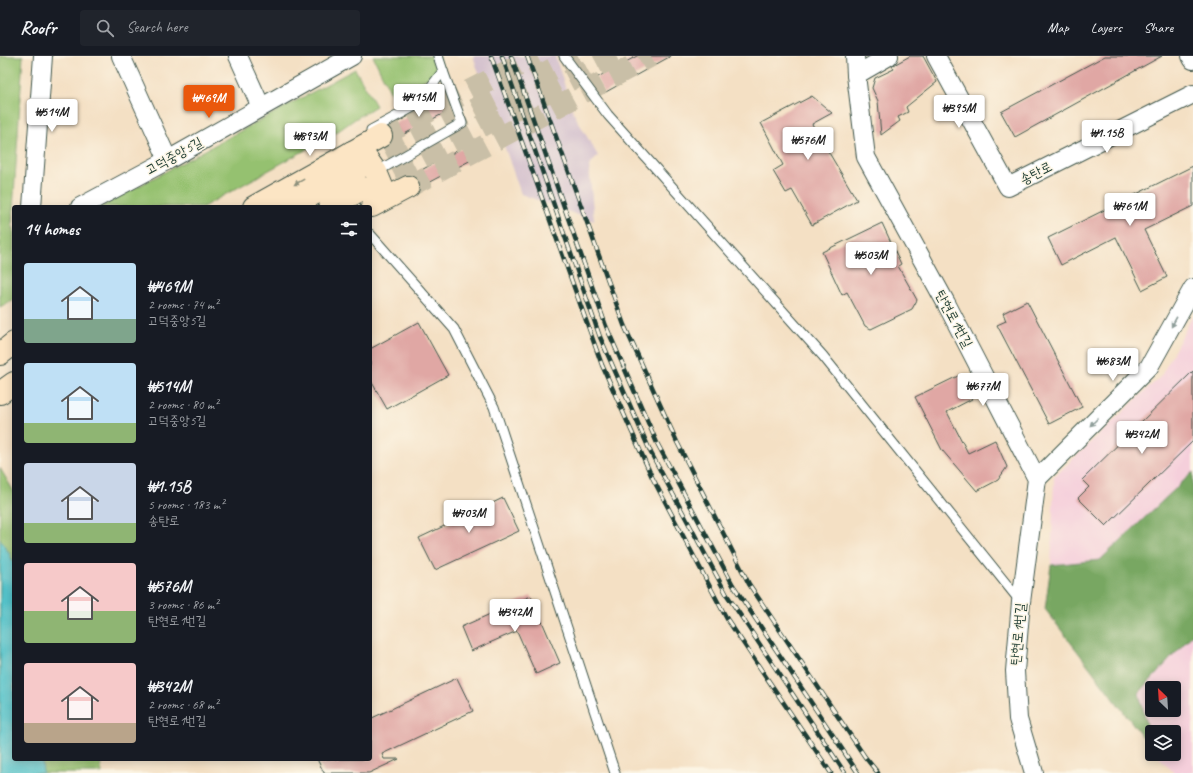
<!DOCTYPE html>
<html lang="en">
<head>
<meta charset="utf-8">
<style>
  body { margin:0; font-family:Caveat,"Poor Story",sans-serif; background:#20242c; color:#f1f3f6; height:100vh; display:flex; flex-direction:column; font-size:15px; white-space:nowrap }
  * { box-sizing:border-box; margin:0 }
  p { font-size:13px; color:#9ea1a6 }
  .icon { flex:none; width:22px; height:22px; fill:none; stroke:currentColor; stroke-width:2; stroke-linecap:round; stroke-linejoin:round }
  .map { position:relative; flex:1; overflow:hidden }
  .panel { position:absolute; left:12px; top:149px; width:360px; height:556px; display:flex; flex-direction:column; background:#171b24; border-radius:4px; box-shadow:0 2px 10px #0003 }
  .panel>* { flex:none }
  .needle { width:26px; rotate:335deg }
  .fabs { position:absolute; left:1145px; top:625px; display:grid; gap:8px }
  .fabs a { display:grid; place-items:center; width:36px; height:36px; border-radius:4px; background:#171b24; box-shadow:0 2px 10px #0003; font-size:20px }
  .price { position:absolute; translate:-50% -34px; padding:0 9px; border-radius:4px; background:#fff; color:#222; font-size:13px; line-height:26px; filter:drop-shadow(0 1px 2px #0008) }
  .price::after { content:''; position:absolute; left:50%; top:24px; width:12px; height:9px; margin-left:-6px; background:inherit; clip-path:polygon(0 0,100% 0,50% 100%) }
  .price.current { background:#ea580c; color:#fff }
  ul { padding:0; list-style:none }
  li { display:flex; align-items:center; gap:12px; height:100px; padding:0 12px }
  li span { display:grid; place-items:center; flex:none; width:112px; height:80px; border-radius:4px; color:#555 }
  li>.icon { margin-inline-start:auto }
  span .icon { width:48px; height:48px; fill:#fffc; stroke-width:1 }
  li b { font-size:17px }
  h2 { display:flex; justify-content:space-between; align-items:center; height:48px; padding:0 12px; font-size:17px }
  header { display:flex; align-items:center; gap:24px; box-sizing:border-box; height:56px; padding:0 20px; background:#171b24; border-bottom:1px solid #363941 }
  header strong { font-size:19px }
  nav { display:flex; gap:22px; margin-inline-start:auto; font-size:14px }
  .search { width:280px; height:36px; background:#20242c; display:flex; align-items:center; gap:10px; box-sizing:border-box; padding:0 14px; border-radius:4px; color:#9ea1a6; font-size:15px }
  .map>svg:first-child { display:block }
  .built { fill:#f5cfdb; fill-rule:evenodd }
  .industrial { fill:#d1bdcc }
  .green { fill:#95c16f; stroke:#5a7f52 }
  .forest { fill:#78a762; stroke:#4c724b }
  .water { fill:#55c3ca; stroke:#3a807f }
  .building { fill:#e0a7a4 }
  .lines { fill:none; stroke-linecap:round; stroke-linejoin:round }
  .secondary-tunnel { stroke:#c9bfa7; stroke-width:22; stroke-dasharray:22 11; stroke-linecap:butt }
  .lane-casing { stroke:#3f554a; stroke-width:11 }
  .street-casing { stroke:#3f554a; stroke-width:20 }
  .secondary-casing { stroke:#3f554a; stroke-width:24 }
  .lane { stroke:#fff; stroke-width:9 }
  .street { stroke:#fff; stroke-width:18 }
  .secondary { stroke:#fce5c4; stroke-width:22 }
  .rail-casing { stroke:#1f3d34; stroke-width:4.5 }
  .rail { stroke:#fcf5e5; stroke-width:3; stroke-dasharray:9; stroke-linecap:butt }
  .oneway { fill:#8e917c }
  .oneway2 { fill:#8f9e9a }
  .labels { text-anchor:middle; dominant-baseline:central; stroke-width:3; stroke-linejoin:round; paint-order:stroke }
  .street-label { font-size:14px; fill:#1f3d34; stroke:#fcf5e5 }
</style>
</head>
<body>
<header>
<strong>Roofr</strong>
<div class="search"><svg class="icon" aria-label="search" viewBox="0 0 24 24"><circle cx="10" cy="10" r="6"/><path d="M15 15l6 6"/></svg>Search here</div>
<nav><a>Map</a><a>Layers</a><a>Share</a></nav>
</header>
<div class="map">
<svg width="1193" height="717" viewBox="0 0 1193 717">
  <rect width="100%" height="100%" fill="#fcf5e5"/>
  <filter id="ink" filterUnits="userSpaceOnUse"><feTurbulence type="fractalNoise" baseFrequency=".025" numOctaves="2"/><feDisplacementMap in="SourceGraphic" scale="8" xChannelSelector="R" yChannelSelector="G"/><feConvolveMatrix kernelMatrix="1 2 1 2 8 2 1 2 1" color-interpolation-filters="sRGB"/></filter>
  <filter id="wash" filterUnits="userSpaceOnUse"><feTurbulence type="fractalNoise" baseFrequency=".012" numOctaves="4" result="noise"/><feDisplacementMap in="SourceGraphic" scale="16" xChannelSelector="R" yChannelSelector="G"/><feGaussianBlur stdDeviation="0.9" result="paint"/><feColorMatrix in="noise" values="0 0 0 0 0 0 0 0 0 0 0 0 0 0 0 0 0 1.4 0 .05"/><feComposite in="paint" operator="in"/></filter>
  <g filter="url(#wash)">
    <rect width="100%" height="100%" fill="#f4e0c4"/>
    <!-- built -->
    <g class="built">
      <path d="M1193 259V416L1100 504 1051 509 1054 421 1161 320Z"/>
      <path d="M1193 578V717H1174L1156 698H1174V676H1152V688L1139 637ZM1152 632H1174V654H1152Z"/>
    </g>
    <!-- industrial -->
    <path class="industrial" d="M473 0H555L574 58 598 100 589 110 594 165 521 138Z"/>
    <!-- green -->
    <g class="green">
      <path d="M0 0H23L12 169 14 173V243L0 251Z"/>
      <path d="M373 0H439L443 15 392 40Z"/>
      <path d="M355 13 376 50 355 63 334 78 203 151H100Z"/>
      <path d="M0 412 14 436V703H100L102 717H0Z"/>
    </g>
    <!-- forest -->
    <path class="forest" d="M1193 416V578L1139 637 1152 688V693L1045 553 1051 509 1100 504Z"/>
    <!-- water -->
    <path class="water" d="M0 483 9 497 14 508V703H42L43 717H0Z"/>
    <g id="blocks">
      <!-- building -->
      <g class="building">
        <path d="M637 0H671L604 37 596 22Z"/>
        <path d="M910 0H923L937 26 906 51 908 56 898 61 900 65 881 79 878 45 872 32 875 22 894 13 892 10Z"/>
        <path d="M1105 0H1162L1015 81 1001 56Z"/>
        <path d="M812 40 832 57 812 68 857 144 812 169 792 134 786 137 773 115 783 109 761 67Z"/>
        <path d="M441 41 448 55 393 84V80L392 74 389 71 420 54 425 49Z"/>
        <path d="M468 89 475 102 420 131 419 125 415 121 412 119Z"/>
        <path d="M1193 110V150L1144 174 1167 221 1142 234 1116 181 1061 209 1048 182Z"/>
        <path d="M882 167 901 208 898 210 917 244 912 253 871 273 865 270 847 236 842 239 822 196Z"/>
        <path d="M1027 245 1082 351 1049 368 997 269 1006 265 1003 257Z"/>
        <path d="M419 266 448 319 387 353 370 323V293Z"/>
        <path d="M1193 315V385L1106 470 1078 442 1089 431 1082 424Z"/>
        <path d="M960 319 972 343 947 356 968 397 995 384 1007 411 998 424 977 435 942 394 915 341Z"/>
        <path d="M503 442 519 475 435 514 419 482Z"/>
        <path d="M531 540 560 607 536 618 517 575 471 595 461 571Z"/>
        <path d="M457 622 473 655 382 698 384 703H399L369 717H324L317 703H370V663Z"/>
      </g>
    </g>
  </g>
  <g filter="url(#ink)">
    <use href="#blocks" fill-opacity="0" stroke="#3f554a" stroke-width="1"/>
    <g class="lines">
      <!-- secondary-tunnel -->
      <g class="secondary-tunnel">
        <path d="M381 80 537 0"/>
        <path d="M357 114 578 0"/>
        <path d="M408 131 651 0"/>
        <path d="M364 132 616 0"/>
      </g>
      <defs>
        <g id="lane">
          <path d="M564 0 608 59 823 300 1020 545"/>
          <path d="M371 74 417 49 443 15 438 0"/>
          <path d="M376 116 462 67 443 15"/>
          <path d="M370 178 454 273 494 351 615 717"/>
        </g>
        <g id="street">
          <path d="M121 0 168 104"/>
          <path d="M238 0 261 51"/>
          <path d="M855 0 856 19 866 101 946 247 1037 423 1021 546 1015 615 1018 663 1034 717"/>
          <path d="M936 0 1008 131 1193 38"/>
          <path d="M1191 0 1193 4"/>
          <path d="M856 19 889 0"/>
          <path d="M32 151 43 0"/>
          <path d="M80 151 168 104 352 0"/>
          <path d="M1037 423 1149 311 1193 232"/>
        </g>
        <g id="secondary">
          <path d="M352 96 364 99 376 116 383 133 379 146"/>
          <path d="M372 150 408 131"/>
          <path d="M254 151 381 80"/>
          <path d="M290 151 357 114"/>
          <path d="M330 151 364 132"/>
          <path d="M0 298 14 287"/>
          <path d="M0 337 14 327"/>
        </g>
      </defs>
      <!-- lane casing -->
      <use href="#lane" class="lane-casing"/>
      <!-- street casing -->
      <use href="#street" class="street-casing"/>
      <!-- secondary casing -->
      <use href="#secondary" class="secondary-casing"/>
      <!-- lane -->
      <use href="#lane" class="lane"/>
      <!-- street -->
      <use href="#street" class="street"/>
      <!-- secondary -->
      <use href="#secondary" class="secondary"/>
      <defs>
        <g id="rail">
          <path d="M491 0 602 309 652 421 727 563 831 717"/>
          <path d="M502 0 600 281 651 397 727 539 845 717"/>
          <path d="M511 0 606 270 657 387 733 529 858 717"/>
          <path d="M527 0 624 269 677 386 749 528 865 701 878 717"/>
        </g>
      </defs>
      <!-- rail casing -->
      <use href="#rail" class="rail-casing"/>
      <!-- rail -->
      <use href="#rail" class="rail"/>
    </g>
    <!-- one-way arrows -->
    <defs><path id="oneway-solid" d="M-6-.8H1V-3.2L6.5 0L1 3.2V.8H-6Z"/></defs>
    <use class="oneway" href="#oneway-solid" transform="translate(299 126) rotate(151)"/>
    <g class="oneway2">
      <use href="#oneway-solid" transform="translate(1174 266) rotate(119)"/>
      <use href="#oneway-solid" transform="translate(1094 366) rotate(135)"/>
    </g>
  </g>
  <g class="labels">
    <!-- street labels -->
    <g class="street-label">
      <text transform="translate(174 100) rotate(-29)">고덕중앙5길</text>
      <text transform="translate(1036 117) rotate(-27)">송탄로</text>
      <text transform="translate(954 263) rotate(62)">탄현로1번길</text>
      <text transform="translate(1018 578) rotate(-85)">탄현로1번길</text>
    </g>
  </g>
</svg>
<div class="fabs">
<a><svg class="needle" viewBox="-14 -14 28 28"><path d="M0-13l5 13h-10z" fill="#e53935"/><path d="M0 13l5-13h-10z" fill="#9ea1a6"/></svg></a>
<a><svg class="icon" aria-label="layers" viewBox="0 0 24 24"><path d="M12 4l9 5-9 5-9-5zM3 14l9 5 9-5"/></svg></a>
</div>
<b class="price" style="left:419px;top:62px">₩415M</b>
<b class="price current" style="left:209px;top:63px">₩469M</b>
<b class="price" style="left:959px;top:73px">₩395M</b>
<b class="price" style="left:52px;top:77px">₩514M</b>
<b class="price" style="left:1107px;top:98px">₩1.15B</b>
<b class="price" style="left:310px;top:101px">₩893M</b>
<b class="price" style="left:808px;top:105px">₩576M</b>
<b class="price" style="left:1130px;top:171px">₩761M</b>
<b class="price" style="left:871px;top:220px">₩503M</b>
<b class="price" style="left:1113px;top:326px">₩683M</b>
<b class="price" style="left:983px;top:351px">₩677M</b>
<b class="price" style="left:1142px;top:399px">₩342M</b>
<b class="price" style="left:469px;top:478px">₩703M</b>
<b class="price" style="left:515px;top:577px">₩342M</b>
<section class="panel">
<h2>14 homes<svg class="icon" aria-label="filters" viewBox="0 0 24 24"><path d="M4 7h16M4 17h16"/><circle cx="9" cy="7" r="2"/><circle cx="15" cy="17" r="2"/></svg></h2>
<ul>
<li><span style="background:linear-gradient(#bfe0f5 70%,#7fa58c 0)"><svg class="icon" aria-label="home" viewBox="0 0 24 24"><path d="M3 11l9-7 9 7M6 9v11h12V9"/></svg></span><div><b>₩469M</b><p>2 rooms · 74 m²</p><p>고덕중앙5길</p></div></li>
<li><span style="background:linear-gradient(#bfe0f5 75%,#8fb573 0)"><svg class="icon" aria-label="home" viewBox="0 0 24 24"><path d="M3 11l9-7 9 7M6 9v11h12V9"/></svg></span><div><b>₩514M</b><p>2 rooms · 80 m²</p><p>고덕중앙5길</p></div></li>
<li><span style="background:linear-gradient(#c9d6e8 75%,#8fb573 0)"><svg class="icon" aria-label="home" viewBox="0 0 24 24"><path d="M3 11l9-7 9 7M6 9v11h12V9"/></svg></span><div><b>₩1.15B</b><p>5 rooms · 183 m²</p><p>송탄로</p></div></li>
<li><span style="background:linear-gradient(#f6c9c9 60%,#8fb573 0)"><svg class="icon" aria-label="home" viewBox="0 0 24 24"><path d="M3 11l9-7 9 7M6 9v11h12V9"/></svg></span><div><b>₩576M</b><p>3 rooms · 86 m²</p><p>탄현로1번길</p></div></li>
<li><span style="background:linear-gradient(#f6c9c9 75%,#b9a48a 0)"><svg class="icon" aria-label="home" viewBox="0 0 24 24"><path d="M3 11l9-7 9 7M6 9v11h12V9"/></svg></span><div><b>₩342M</b><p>2 rooms · 68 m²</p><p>탄현로1번길</p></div></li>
</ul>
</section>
</div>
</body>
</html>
